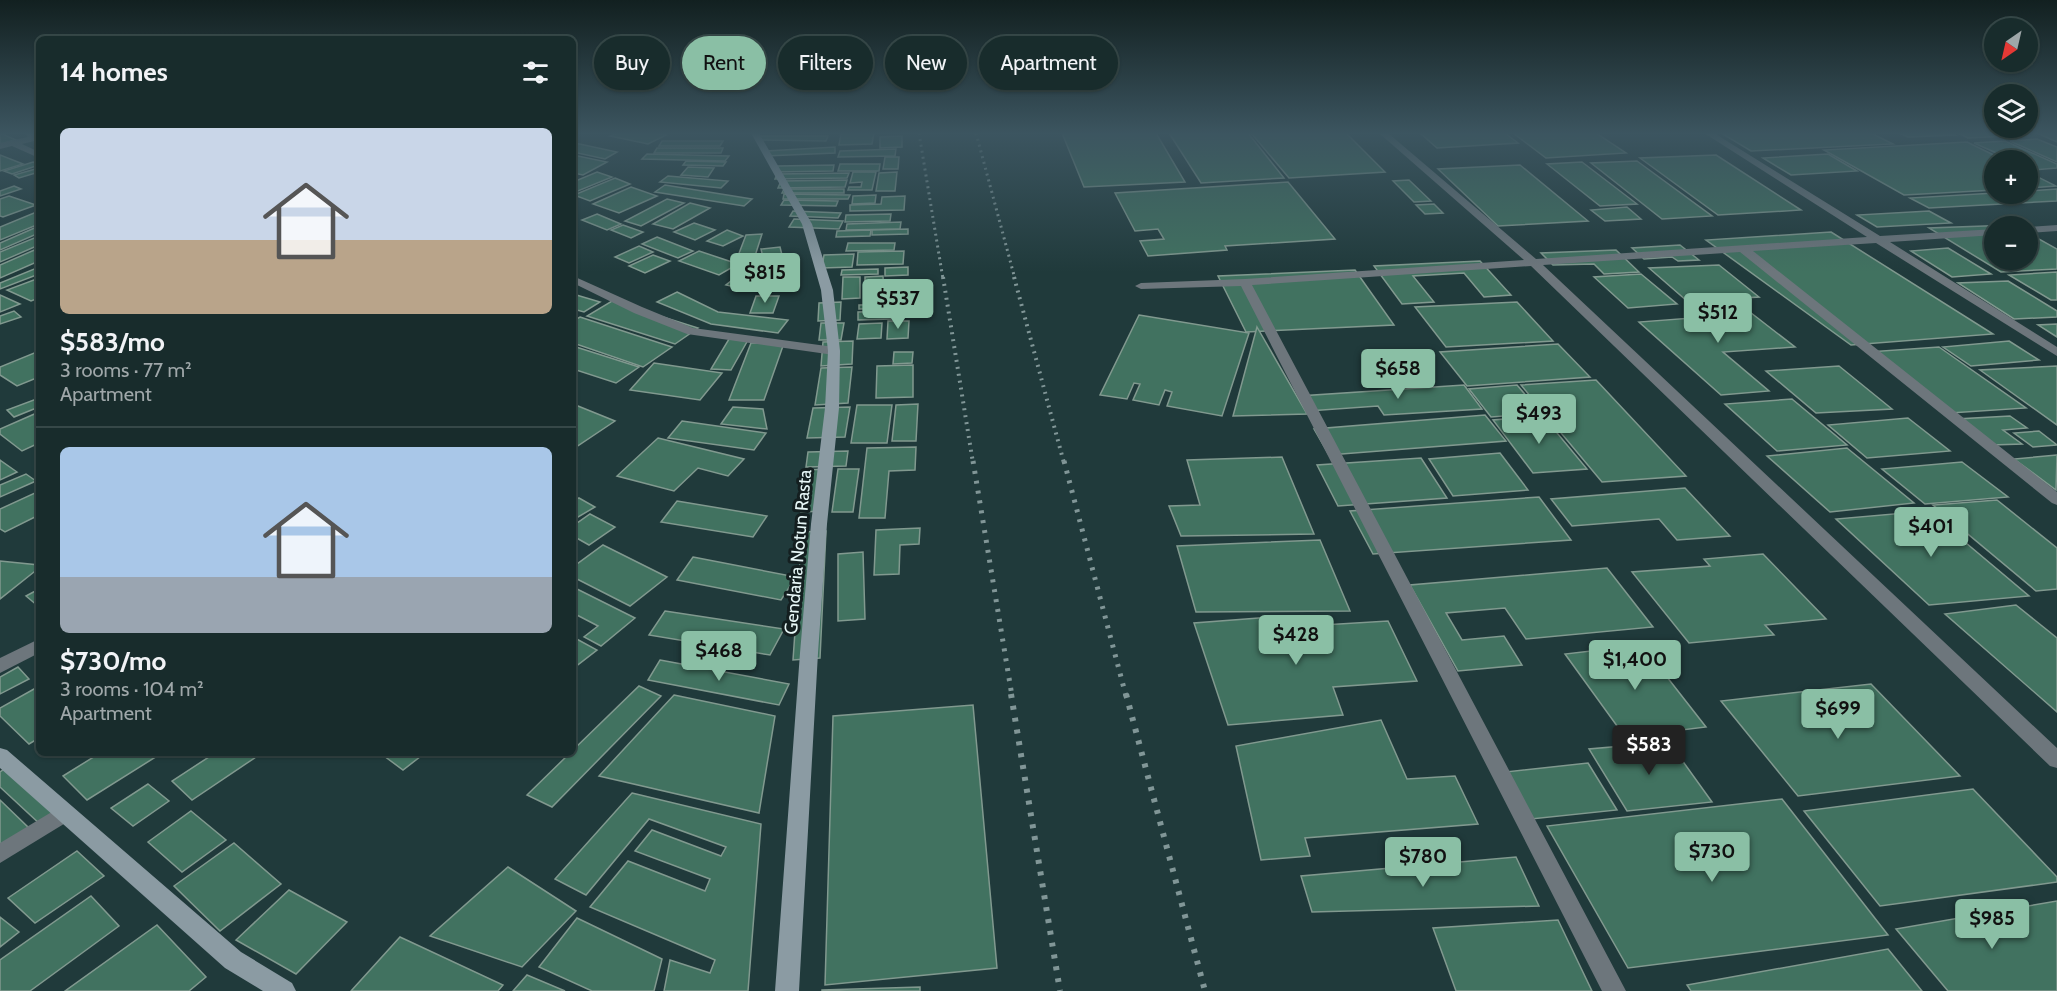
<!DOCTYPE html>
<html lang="en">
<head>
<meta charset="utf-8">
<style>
  body { margin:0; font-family:Cabin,sans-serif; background:#213434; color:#f1f3f6; height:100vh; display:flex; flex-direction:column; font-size:22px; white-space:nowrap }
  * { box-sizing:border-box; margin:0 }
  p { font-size:20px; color:#9fa7a9 }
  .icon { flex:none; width:33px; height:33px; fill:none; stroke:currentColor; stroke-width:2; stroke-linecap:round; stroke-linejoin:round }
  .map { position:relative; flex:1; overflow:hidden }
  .drawer { position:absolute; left:36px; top:36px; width:540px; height:720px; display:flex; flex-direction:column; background:#182c2c; border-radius:9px; box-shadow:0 2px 4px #0004,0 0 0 2px #364848 }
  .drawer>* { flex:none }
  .banner { position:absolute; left:594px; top:36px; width:570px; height:54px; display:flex; gap:12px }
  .needle { width:39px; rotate:214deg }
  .controls { position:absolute; left:1984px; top:18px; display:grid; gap:12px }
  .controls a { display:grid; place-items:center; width:54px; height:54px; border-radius:50%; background:#182c2c; box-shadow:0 2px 4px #0004,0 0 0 2px #364848; font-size:30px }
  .price { position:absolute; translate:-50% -51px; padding:0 14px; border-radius:6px; background:#8abfa5; color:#111; font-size:20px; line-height:39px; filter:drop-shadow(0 2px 3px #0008) }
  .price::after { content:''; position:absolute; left:50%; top:36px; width:18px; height:14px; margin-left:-9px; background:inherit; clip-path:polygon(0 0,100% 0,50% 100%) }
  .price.selected { background:#222; color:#fff }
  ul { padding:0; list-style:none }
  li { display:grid; align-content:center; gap:12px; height:318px; padding:0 24px }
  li+li { border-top:2px solid #364848 }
  li span { display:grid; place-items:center; height:186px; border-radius:9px; color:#555 }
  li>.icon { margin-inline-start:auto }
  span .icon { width:108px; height:108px; fill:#fffc; stroke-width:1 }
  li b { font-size:26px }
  h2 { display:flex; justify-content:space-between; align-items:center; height:72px; padding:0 24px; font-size:26px }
  .pill { padding:0 21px; border-radius:27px; background:#182c2c; box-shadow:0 2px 4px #0004,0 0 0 2px #364848; font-size:21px; line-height:54px }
  .pill.selected { background:#8abfa5; color:#111 }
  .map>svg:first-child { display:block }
  .building { fill:#417260; stroke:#81998f; stroke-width:1.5 }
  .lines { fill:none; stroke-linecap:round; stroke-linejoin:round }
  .street { fill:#6d767c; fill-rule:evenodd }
  .secondary { fill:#8b9ba3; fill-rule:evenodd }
  .rail-far3 { stroke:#819697; stroke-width:3; stroke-dasharray:2 4; stroke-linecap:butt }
  .rail-far2 { stroke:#819697; stroke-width:4; stroke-dasharray:2 5; stroke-linecap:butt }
  .rail-far1 { stroke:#819697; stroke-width:5; stroke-dasharray:3 7; stroke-linecap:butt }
  .rail { stroke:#819697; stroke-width:6; stroke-dasharray:4 8; stroke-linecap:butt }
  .labels { text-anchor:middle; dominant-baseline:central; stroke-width:6; stroke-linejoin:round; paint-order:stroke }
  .street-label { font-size:18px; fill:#e8f8f8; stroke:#141f20 }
</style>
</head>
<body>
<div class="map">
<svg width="2057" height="991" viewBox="0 0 2057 991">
  <rect width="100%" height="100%" fill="#203a3b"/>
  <!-- building -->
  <g class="building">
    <path d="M0 133 16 140 0 144Z"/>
    <path d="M617 133H655L666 135 648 144 610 136Z"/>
    <path d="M841 133H874L872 144 839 145Z"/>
    <path d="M1062 133H1156L1185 182 1084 187Z"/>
    <path d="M1169 133H1248L1284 178 1201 183Z"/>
    <path d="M1251 133H1346L1385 172 1289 178Z"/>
    <path d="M1420 133H1505L1518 143 1437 148Z"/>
    <path d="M1513 133H1596L1626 153 1546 158Z"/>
    <path d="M1721 133H1871L1893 144 1751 151Z"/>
    <path d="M1899 133H1951L1955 135 1908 137Z"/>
    <path d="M1958 133H2024L2028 135 1968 138Z"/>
    <path d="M2037 133H2057V142Z"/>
    <path d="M760 136H828L826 141 757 140Z"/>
    <path d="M902 136V147L880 148V137Z"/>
    <path d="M2037 139 2057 147V162L2010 141Z"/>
    <path d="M662 141H723L720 146H659Z"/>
    <path d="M2005 141 2057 164V168L2033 170 2028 168V160H2012L1974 143Z"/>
    <path d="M1967 142 2004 160H1995V190L1904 195 1824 150Z"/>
    <path d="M575 143 617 152 605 159 573 152Z"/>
    <path d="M835 147V153L766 156V151Z"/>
    <path d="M657 148H723L721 153H654Z"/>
    <path d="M896 149 895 156 838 157 840 151Z"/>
    <path d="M647 154 729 156 725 161 642 159Z"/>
    <path d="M1828 154 1857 171 1791 175 1763 158Z"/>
    <path d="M0 155 23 164 0 171Z"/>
    <path d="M573 155 607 162 583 175 573 173Z"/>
    <path d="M1716 155 1801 210 1718 215 1640 158Z"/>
    <path d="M885 157H899L898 169H883Z"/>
    <path d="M686 161 726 162 723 166 683 165Z"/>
    <path d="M1637 161 1712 216 1662 219 1591 163Z"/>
    <path d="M33 162 39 165 12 174 4 171Z"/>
    <path d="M1582 162 1637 204 1600 206 1547 164Z"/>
    <path d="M840 164H880L879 171H838Z"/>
    <path d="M834 165 833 171 776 172 777 166Z"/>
    <path d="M1520 165 1588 221 1498 226 1438 169Z"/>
    <path d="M688 167 714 168 708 177 681 175Z"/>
    <path d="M39 168V172L19 178 14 175Z"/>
    <path d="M597 172 612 177 573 193V182Z"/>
    <path d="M853 172H876L872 190H848L849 187H861L862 182 850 183Z"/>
    <path d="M897 172 895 191H876L879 173Z"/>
    <path d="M2028 172 2056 186 2028 188Z"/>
    <path d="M849 173 847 178 775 179 777 174Z"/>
    <path d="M668 176 728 181 721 188 660 182Z"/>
    <path d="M615 178 630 184 590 201 574 195Z"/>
    <path d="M847 180 845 187 778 188 781 181Z"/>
    <path d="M1409 180 1431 201 1414 202 1393 181Z"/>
    <path d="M1288 182 1335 239 1225 246 1227 250 1148 256 1140 241 1164 239 1158 229 1135 231 1115 193Z"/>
    <path d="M665 185 752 199 744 206 655 192Z"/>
    <path d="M14 186 21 189 0 196V191Z"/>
    <path d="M631 187 657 196 619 213 593 204Z"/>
    <path d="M784 189H844V193H782Z"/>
    <path d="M2057 189V201L1929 208 1910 198 1995 193 2028 194V191Z"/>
    <path d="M784 194 850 195 848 199H783Z"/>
    <path d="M876 195 875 203 852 204 853 196Z"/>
    <path d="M9 196 36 205 3 217 0 216V199Z"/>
    <path d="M905 196 904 210 850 211V205L881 204 882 197Z"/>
    <path d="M667 199 684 203 641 226 625 221Z"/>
    <path d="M784 200 838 201 836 206 781 205Z"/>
    <path d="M690 203 710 208 673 229 653 224Z"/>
    <path d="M1434 204 1443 213 1425 214 1416 205Z"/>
    <path d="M1627 207 1641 219 1605 221 1591 210Z"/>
    <path d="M793 211 841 213 838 218 790 216Z"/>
    <path d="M1929 211 1951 223 1877 227 1857 215Z"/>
    <path d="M34 213 39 214V224L0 240V227Z"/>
    <path d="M597 214 621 224 607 230 582 220Z"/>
    <path d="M891 214 890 221 845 222 846 215Z"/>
    <path d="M794 219 843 221 839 229 789 227Z"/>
    <path d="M901 222 900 229 846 230 847 224Z"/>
    <path d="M694 223 715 230 695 240 674 232Z"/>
    <path d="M623 225 643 232 631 238 611 230Z"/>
    <path d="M2013 225 2016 226H1995V260H2028V233L2057 249V269L2001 272 1929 228Z"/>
    <path d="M39 226V233L0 250V243Z"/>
    <path d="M908 229V234L872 235V230Z"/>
    <path d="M727 230 743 236 723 246 707 241Z"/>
    <path d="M871 230 870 236 836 237 837 231Z"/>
    <path d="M1831 232 1993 334 1851 345 1706 240Z"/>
    <path d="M762 234 755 256H738L746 235Z"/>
    <path d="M39 236V245L0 262V252Z"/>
    <path d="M657 237 693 251 678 258 642 244Z"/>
    <path d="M848 243H895L894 250 846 251Z"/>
    <path d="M1680 245 1699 260 1678 261 1672 257 1644 259 1632 248Z"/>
    <path d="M639 246 653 252 629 263 615 257Z"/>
    <path d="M780 247 785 267 766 270 761 249Z"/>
    <path d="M39 248V261L0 278V265Z"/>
    <path d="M1948 248 1991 274 1952 277 1911 251Z"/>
    <path d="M1616 250 1639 272 1604 274 1594 264 1553 265 1541 253Z"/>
    <path d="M699 251 738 264 719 275 679 261Z"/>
    <path d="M904 251 903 264 857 265 858 252Z"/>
    <path d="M854 254 852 267 822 268 824 255Z"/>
    <path d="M653 255 670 261 645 273 629 266Z"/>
    <path d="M1480 261 1511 295 1484 297 1464 273 1413 276 1434 302 1402 304 1374 266Z"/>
    <path d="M1719 265 1759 297 1687 301 1649 268Z"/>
    <path d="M747 266 766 272 756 279 736 272Z"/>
    <path d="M39 267V274L0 289V283Z"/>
    <path d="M908 267V275L885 276V268Z"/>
    <path d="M878 269V274L841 275 842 270Z"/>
    <path d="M1355 270 1394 325 1246 332 1218 276Z"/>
    <path d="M2057 272V300H2051L2009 275Z"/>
    <path d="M771 273 787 275 768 293 753 290Z"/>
    <path d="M1641 274 1677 304 1628 308 1594 277Z"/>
    <path d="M883 276 884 297 865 298V277Z"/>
    <path d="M736 277 756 282 747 290 726 285Z"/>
    <path d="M843 277H860V298L842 299Z"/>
    <path d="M39 278V298L31 301 7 290Z"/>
    <path d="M905 281 906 302 889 303 888 282Z"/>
    <path d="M2008 281 2057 311V317L2014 319 1958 283Z"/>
    <path d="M677 292 718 312 788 320 778 333 711 324 657 302Z"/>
    <path d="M573 294 600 302 584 312 573 309Z"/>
    <path d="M0 295 20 304 0 312Z"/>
    <path d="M756 296H779L773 313H750Z"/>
    <path d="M612 301 698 328 675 344 587 316Z"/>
    <path d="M841 302 840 320 818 321 819 303Z"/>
    <path d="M1517 302 1553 341 1446 347 1415 307Z"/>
    <path d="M1737 302 1795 347 1723 352 1769 391 1721 395 1639 322 1706 317 1691 305Z"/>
    <path d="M909 304V315H896V308L859 309V305Z"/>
    <path d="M14 311 21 317 0 324V316Z"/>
    <path d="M891 311V319L858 320V312Z"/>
    <path d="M1139 315 1249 333 1222 416 1167 406 1172 392 1165 390 1159 405 1133 400 1140 384 1134 383 1127 399 1100 395Z"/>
    <path d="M580 317 672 347 643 367 573 343V321Z"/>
    <path d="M888 321H909L908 338 887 339Z"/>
    <path d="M821 323H844L841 340H819Z"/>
    <path d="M882 323 881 338 857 339 859 324Z"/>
    <path d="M2057 324V337L2038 325Z"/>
    <path d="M1257 327 1307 414 1233 416Z"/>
    <path d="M729 339 748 340 731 370 711 369Z"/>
    <path d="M853 341 852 364 821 366 823 342Z"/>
    <path d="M2009 341 2039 360 1971 366 1943 347Z"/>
    <path d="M751 343H784L764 400H729Z"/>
    <path d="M1558 344 1590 377 1467 386 1440 352Z"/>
    <path d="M573 346 639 367 616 383 573 369Z"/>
    <path d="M1939 347 2026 408 1950 413 1867 352Z"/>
    <path d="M39 351V377L17 386 0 375V367Z"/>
    <path d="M894 352H913L912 363 893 364Z"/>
    <path d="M654 363 722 373 700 400 630 390Z"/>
    <path d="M913 365V397L876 398 877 366Z"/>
    <path d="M1839 366 1892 409 1816 413 1766 371Z"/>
    <path d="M2057 366V425L1980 370Z"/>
    <path d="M852 367 848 403 815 405 821 368Z"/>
    <path d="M1596 380 1686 476 1602 482 1521 385Z"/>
    <path d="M1464 385 1482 409 1384 415 1378 406 1308 411 1299 396Z"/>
    <path d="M1517 385 1541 413 1491 417 1469 389Z"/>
    <path d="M39 398V407L14 417 7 410Z"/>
    <path d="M1792 399 1847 445 1777 451 1725 404Z"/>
    <path d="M573 404 615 421 573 449Z"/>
    <path d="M918 404 916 441H892L896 405Z"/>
    <path d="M857 405H892L887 443H851Z"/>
    <path d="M733 407 763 409 767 429 721 424Z"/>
    <path d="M850 407 845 437 807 438 813 408Z"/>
    <path d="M39 412V443L22 451 0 434V429Z"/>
    <path d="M1485 415 1506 441 1329 455 1314 429Z"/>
    <path d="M1543 416 1587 469 1533 473 1493 420Z"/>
    <path d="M2010 416 2027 428 2003 430 2022 444 1991 445 1957 419Z"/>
    <path d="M1908 418 1950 451 1867 458 1828 425Z"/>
    <path d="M682 421 766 433 754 450 668 438Z"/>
    <path d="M2039 431 2057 445 2033 447 2014 433Z"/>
    <path d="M658 438 744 459 728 476 698 468 674 491 617 476Z"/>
    <path d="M916 447 915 470 889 471 885 518H859L867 448Z"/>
    <path d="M1847 448 1914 503 1830 512 1767 456Z"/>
    <path d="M848 451 846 466 806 467 808 452Z"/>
    <path d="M1500 453 1528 490 1453 496 1429 459Z"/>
    <path d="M2057 455 2056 490 2014 459Z"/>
    <path d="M1282 457 1314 534 1181 536 1169 506 1200 505 1187 460Z"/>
    <path d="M1421 458 1447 498 1338 506 1317 465Z"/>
    <path d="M0 460 17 472 0 480Z"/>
    <path d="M1962 462 2008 497 1925 504 1882 469Z"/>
    <path d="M829 469 825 511 801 512 805 470Z"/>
    <path d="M838 469H859L853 512H832Z"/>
    <path d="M26 474 36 481 0 497V485Z"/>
    <path d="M1685 488 1730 536 1677 540 1659 519 1572 526 1551 499Z"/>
    <path d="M37 492 39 493V515L5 532 0 529V509Z"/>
    <path d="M1539 497 1571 540 1373 554 1350 511Z"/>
    <path d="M579 498 595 507 573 520V502Z"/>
    <path d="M1997 500 2057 548V589L2036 591 1933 505Z"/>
    <path d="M677 501 767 516 753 537 661 522Z"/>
    <path d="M1928 511 2029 596 1929 605 1836 519Z"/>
    <path d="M590 514 615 527 589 545 573 536V526Z"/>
    <path d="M920 528 919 544 900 545 899 574 874 575 876 530Z"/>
    <path d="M826 531 820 658 793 660 802 532Z"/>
    <path d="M1320 540 1350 611 1196 612 1177 546Z"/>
    <path d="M603 545 667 577 630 606 573 577V567Z"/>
    <path d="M863 552 865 619 838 621V554Z"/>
    <path d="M1763 554 1826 619 1765 625 1774 635 1689 643 1632 572 1710 566 1704 559Z"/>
    <path d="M693 557 796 577 781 600 677 580Z"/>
    <path d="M0 561 39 565V568L0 599Z"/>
    <path d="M1607 568 1653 627 1526 639 1505 608 1446 613 1462 640 1504 636 1522 665 1458 671 1410 585Z"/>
    <path d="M573 587 635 618 601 646 584 637 598 626 573 613Z"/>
    <path d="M39 589V607L26 596Z"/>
    <path d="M2016 605 2057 638V712L1945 614Z"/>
    <path d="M665 611 784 629 770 655 649 635Z"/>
    <path d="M1285 616 1290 627 1388 621 1417 681 1333 687 1343 715 1228 725 1194 623Z"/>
    <path d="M573 637 597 650 575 667 573 666Z"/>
    <path d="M1642 645 1706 727 1625 737 1565 654Z"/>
    <path d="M660 660 789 684 779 705 648 680Z"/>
    <path d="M18 667 29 679 0 694V677Z"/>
    <path d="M1871 684 1960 776 1798 796 1721 701Z"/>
    <path d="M639 686 661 696 552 807 527 795 570 753H573V750Z"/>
    <path d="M34 689 39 694V738L29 744 0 716V708Z"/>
    <path d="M674 695 775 716 759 813 599 776Z"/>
    <path d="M973 705 997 968 825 985 833 716Z"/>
    <path d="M1381 720 1407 779 1455 776 1478 824 1305 838 1310 856 1261 860 1236 746Z"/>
    <path d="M1669 742 1712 802 1627 811 1589 749Z"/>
    <path d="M100 753H162L87 800 63 776Z"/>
    <path d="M215 753H262L192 800 172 781Z"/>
    <path d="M380 753H425L403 770Z"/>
    <path d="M1588 763 1617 810 1531 819 1505 772Z"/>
    <path d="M6 768 56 814 41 825 0 787V772Z"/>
    <path d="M148 784 169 801 133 826 111 808Z"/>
    <path d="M1973 789 2057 877V882L1880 906 1804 811Z"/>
    <path d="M632 793 761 824 748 991H664L670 960 710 973 715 960 590 907 628 861 705 891 710 879 635 851 652 830 721 856 726 847 649 819 586 895 555 879Z"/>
    <path d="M1782 799 1888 935 1628 968 1547 826Z"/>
    <path d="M0 800 31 830 0 850Z"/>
    <path d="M191 811 226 840 182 872 148 842Z"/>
    <path d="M234 843 281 884 220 931 174 886Z"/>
    <path d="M77 851 104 876 35 923 8 898Z"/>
    <path d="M1516 857 1539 906 1312 912 1301 876Z"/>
    <path d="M508 867 576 911 522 967 430 936Z"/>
    <path d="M289 890 347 922 296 974 236 940Z"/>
    <path d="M91 896 119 926 30 991H0V960Z"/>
    <path d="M2057 901V991H1948L1896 929Z"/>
    <path d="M0 917 19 932 0 947Z"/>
    <path d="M577 918 662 959 654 991H592L539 967Z"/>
    <path d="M1558 920 1592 991H1456L1433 928Z"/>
    <path d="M157 925 206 977 189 991H65Z"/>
    <path d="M400 937 503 985 498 991H351Z"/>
    <path d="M1888 949 1922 991H1691L1687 985Z"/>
    <path d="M527 975 565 991H513Z"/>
    <path d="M920 987V991H822V990Z"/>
  </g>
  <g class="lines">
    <!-- street -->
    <g class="street">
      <path d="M24 133H34L39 137 38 140 22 144 39 152V158L12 146 0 149V143L28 137Z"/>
      <path d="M1379 133H1388L1536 259 1867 237 1704 133H1714L1880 236 1995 229V235L1890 242 2057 347V356L1876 243 1753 251 2057 492V505L2052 503 1740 252 1543 265 2057 748V768L2050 766 1531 266 1252 285 1626 991H1602L1241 286 1141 289 1135 286 1141 283 1245 279 1524 260Z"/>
      <path d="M2057 225V231L2028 233V227Z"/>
      <path d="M573 276 642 307 693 328 834 347 840 351 834 355 687 334 634 313 573 283Z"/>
      <path d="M39 639V653L0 673V658Z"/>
      <path d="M65 804 72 807 75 813 72 819 0 863V843Z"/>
    </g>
    <!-- secondary -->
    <g class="secondary">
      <path d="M751 133H759L812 224 833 290 840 351 839 408 827 524 818 653 799 991H775L800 653 811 524 825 408 828 351 821 290 802 224Z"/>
      <path d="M0 748 7 750 241 952 292 983 296 991H263L225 968 0 768Z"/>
    </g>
    <!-- rail-far3 -->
    <g class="rail-far3">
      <path d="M919 133 943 279"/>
      <path d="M976 133 1015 279"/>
    </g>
    <!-- rail-far2 -->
    <g class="rail-far2">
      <path d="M943 277 973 463"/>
      <path d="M1014 277 1064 463"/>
    </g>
    <!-- rail-far1 -->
    <g class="rail-far1">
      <path d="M973 461 1012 696"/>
      <path d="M1064 461 1126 696"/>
    </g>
    <!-- rail -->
    <g class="rail">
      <path d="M1011 694 1060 991"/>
      <path d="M1126 694 1205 991"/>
    </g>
  </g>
  <!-- sky -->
  <linearGradient id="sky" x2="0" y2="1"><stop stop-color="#122020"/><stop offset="0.49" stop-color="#3c5560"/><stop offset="1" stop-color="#3c5560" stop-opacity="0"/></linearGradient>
  <rect width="2057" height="272" fill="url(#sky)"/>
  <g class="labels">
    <!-- street labels -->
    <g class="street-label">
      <text transform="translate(798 552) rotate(-85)">Gendaria Notun Rasta</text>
    </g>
  </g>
</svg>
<div class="controls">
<a><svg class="needle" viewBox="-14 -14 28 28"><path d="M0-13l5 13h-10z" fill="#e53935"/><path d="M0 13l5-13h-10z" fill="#9fa7a9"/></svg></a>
<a><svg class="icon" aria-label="layers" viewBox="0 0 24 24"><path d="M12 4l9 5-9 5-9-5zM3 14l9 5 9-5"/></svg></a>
<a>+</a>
<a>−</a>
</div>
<b class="price" style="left:765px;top:304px">$815</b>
<b class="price" style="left:898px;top:330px">$537</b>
<b class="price" style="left:1718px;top:344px">$512</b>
<b class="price" style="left:1398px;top:400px">$658</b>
<b class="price" style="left:1539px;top:445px">$493</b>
<b class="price" style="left:1931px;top:558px">$401</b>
<b class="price" style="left:1296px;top:666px">$428</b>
<b class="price" style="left:719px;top:682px">$468</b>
<b class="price" style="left:1635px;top:691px">$1,400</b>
<b class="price" style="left:1838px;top:740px">$699</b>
<b class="price selected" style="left:1649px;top:776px">$583</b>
<b class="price" style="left:1712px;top:883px">$730</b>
<b class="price" style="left:1423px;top:888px">$780</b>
<b class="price" style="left:1992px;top:950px">$985</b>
<div class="banner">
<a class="pill">Buy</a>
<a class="pill selected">Rent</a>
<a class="pill">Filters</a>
<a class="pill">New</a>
<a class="pill">Apartment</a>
</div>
<section class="drawer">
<h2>14 homes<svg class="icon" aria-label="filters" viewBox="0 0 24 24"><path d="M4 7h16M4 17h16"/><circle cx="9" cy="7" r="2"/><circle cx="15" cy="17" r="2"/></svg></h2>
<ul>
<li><span style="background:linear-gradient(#c9d6e8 60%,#b9a48a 0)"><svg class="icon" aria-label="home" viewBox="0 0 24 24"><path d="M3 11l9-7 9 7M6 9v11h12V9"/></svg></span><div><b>$583/mo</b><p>3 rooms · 77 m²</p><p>Apartment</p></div></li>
<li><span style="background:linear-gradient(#a9c7e8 70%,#9aa5b1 0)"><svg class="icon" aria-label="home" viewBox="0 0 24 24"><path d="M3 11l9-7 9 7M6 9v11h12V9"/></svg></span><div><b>$730/mo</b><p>3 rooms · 104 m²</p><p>Apartment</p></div></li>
</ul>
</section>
</div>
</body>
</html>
